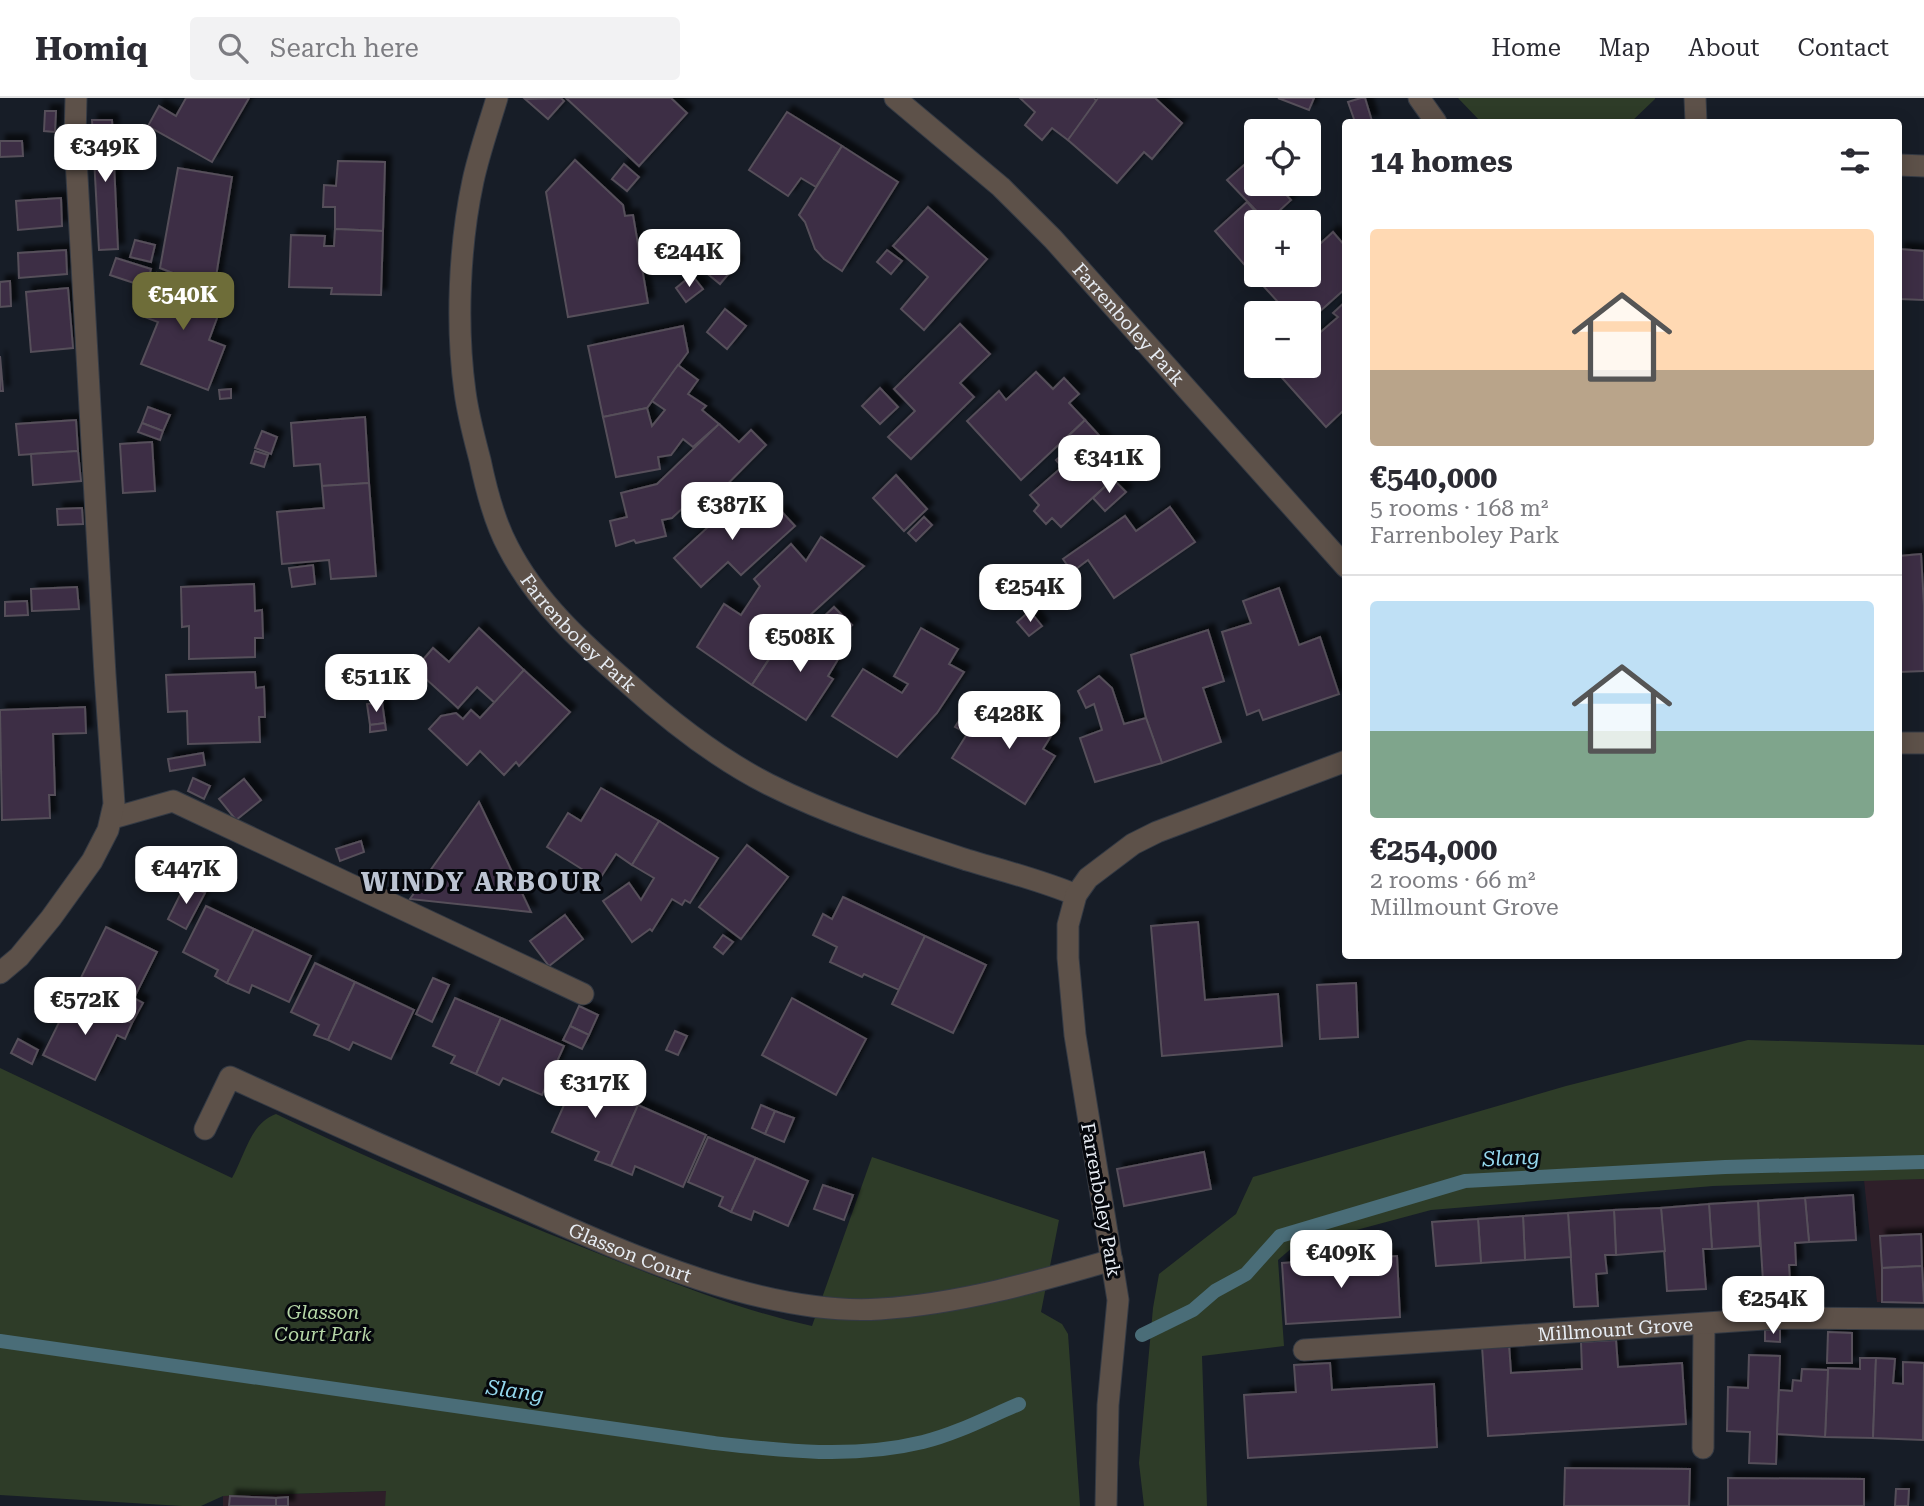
<!DOCTYPE html>
<html lang="en">
<head>
<meta charset="utf-8">
<style>
  body { margin:0; font-family:"Roboto Serif",serif; background:#f2f2f3; color:#2b2b33; height:100vh; display:flex; flex-direction:column; font-size:26px; white-space:nowrap }
  * { box-sizing:border-box; margin:0 }
  p { font-size:23px; color:#7c7c81 }
  .icon { flex:none; width:38px; height:38px; fill:none; stroke:currentColor; stroke-width:2; stroke-linecap:round; stroke-linejoin:round }
  .map { position:relative; flex:1; overflow:hidden }
  .details { position:absolute; left:1342px; top:21px; width:560px; height:840px; display:flex; flex-direction:column; background:#fff; border-radius:7px; box-shadow:0 4px 18px #0003 }
  .details>* { flex:none }
  .fabs { position:absolute; left:1244px; top:21px; display:grid; gap:14px }
  .fabs a { display:grid; place-items:center; width:77px; height:77px; border-radius:7px; background:#fff; box-shadow:0 4px 18px #0003; font-size:35px }
  .price { position:absolute; translate:-50% -60px; padding:0 16px; border-radius:14px; background:#fff; color:#222; font-size:23px; line-height:46px; filter:drop-shadow(0 2px 4px #0008) }
  .price::after { content:''; position:absolute; left:50%; top:42px; width:21px; height:16px; margin-left:-10px; background:inherit; clip-path:polygon(0 0,100% 0,50% 100%) }
  .price.active { background:#6e6d39; color:#fff }
  ul { padding:0; list-style:none }
  li { display:grid; align-content:center; gap:14px; height:371px; padding:0 28px }
  li+li { border-top:2px solid #e1e1e2 }
  li span { display:grid; place-items:center; height:217px; border-radius:7px; color:#555 }
  li>.icon { margin-inline-start:auto }
  span .icon { width:126px; height:126px; fill:#fffc; stroke-width:1 }
  li b { font-size:30px }
  h2 { display:flex; justify-content:space-between; align-items:center; height:84px; padding:0 28px; font-size:30px }
  header { display:flex; align-items:center; gap:42px; box-sizing:border-box; height:98px; padding:0 35px; background:#fff; border-bottom:2px solid #e1e1e2 }
  header strong { font-size:33px }
  nav { display:flex; gap:38px; margin-inline-start:auto; font-size:24px }
  .search { width:490px; height:63px; background:#f2f2f3; display:flex; align-items:center; gap:18px; box-sizing:border-box; padding:0 24px; border-radius:7px; color:#7c7c81; font-size:26px }
  .map>svg:first-child { display:block }
  .commercial { fill:#2e1f29 }
  .green { fill:#2e3c28 }
  .lines { fill:none; stroke-linecap:round; stroke-linejoin:round }
  .stream { stroke:#4a6d78; stroke-width:14 }
  .building { fill:#3c2d44; stroke:#564f5a; stroke-width:2; filter:url(#shadow) }
  .service-casing { stroke:#343a44; stroke-width:23 }
  .minor-casing { stroke:#343a44; stroke-width:23 }
  .service { stroke:#5d5149; stroke-width:21 }
  .minor { stroke:#5d5149; stroke-width:21 }
  .labels { text-anchor:middle; dominant-baseline:central; stroke-width:6; stroke-linejoin:round; paint-order:stroke }
  .street-label { font-size:19px; fill:#e7ecf3; stroke:#05070c }
  .park-label { font-size:19px; font-style:italic; fill:#b6d7a7; stroke:#05070c }
  .water-label { font-size:21px; font-style:italic; fill:#94d7ed; stroke:#05070c }
  .district-label { font-size:26px; font-weight:bold; letter-spacing:2px; fill:#bcc4d2; stroke:#05070c }
</style>
</head>
<body>
<header>
<strong>Homiq</strong>
<div class="search"><svg class="icon" aria-label="search" viewBox="0 0 24 24"><circle cx="10" cy="10" r="6"/><path d="M15 15l6 6"/></svg>Search here</div>
<nav><a>Home</a><a>Map</a><a>About</a><a>Contact</a></nav>
</header>
<div class="map">
<svg width="1924" height="1408" viewBox="0 0 1924 1408">
  <defs>
    <filter id="shadow"><feDropShadow dx="6" dy="-6" stdDeviation="2" flood-color="#0009"/></filter>
  </defs>
  <rect width="100%" height="100%" fill="#171d27"/>
  <!-- commercial -->
  <g class="commercial">
    <path d="M1924 1081V1205L1877 1204 1864 1082Z"/>
    <path d="M387 1393 385 1408H223V1398Z"/>
  </g>
  <!-- green -->
  <g class="green">
    <path d="M1458 0H1655V1L1631 24H1580L1558 21 1546 24H1481Z"/>
    <path d="M1748 942 1924 947V1081L1713 1088 1431 1112 1293 1149 1278 1162 1284 1248 1202 1258 1207 1408H1144L1139 1365 1153 1210 1159 1176 1236 1116 1253 1079 1566 988Z"/>
    <path d="M0 970 232 1080C245 1058 250 1025 276 1016 377 1065 482 1109 587 1151 660 1180 735 1211 812 1228L872 1059 1059 1122 1041 1214 1062 1226 1068 1236 1080 1408H385L386 1393 223 1398 201 1408H182L0 1397Z"/>
  </g>
  <g class="lines">
    <!-- stream -->
    <g class="stream">
      <path d="M1142 1237 1193 1212 1215 1193 1246 1176 1280 1138 1465 1083 1725 1069 1924 1064"/>
      <path d="M0 1243 714 1345C784 1353 853 1361 923 1344 956 1336 988 1319 1019 1306"/>
    </g>
  </g>
  <!-- building -->
  <g class="building">
    <path d="M186 0H249L212 64 148 28 159 8 176 18Z"/>
    <path d="M561 0 564 3 548 21 525 1Z"/>
    <path d="M566 0H671L687 15 639 68Z"/>
    <path d="M1020 0H1094L1097 4 1068 42 1052 30 1042 42 1025 27 1035 14Z"/>
    <path d="M1098 0H1155L1182 25 1152 61 1144 54 1117 85 1068 42Z"/>
    <path d="M1278 0H1314L1309 12Z"/>
    <path d="M1361 0H1365L1372 23 1355 24 1348 4Z"/>
    <path d="M45 13H56L55 34 44 33Z"/>
    <path d="M787 14 842 48 816 89 801 80 788 98 749 72Z"/>
    <path d="M92 22H112L118 151 99 152Z"/>
    <path d="M0 43H22L23 58 0 59Z"/>
    <path d="M842 48 898 84 842 173 824 161 815 151 805 124 799 117Z"/>
    <path d="M1252 60 1256 65V86H1276L1291 102 1267 124 1227 82Z"/>
    <path d="M575 62 623 107 625 118 633 117 648 205 568 219 546 94Z"/>
    <path d="M338 63 385 64 383 133 335 131V109H323L324 87 336 88Z"/>
    <path d="M624 66 639 79 627 93 612 81Z"/>
    <path d="M178 70 232 79 214 191 160 170Z"/>
    <path d="M61 100 62 128 18 132 16 103Z"/>
    <path d="M1247 104 1265 124H1256V177H1262L1257 181 1215 133Z"/>
    <path d="M928 109 987 161 924 232 901 211 928 179 893 148Z"/>
    <path d="M335 131 383 133 381 197 331 196 332 190 289 189 291 137 325 138 324 148H334Z"/>
    <path d="M1333 134 1346 149V190L1309 223V215H1288L1257 181 1262 177H1309V156Z"/>
    <path d="M135 142 155 147 151 164 130 159Z"/>
    <path d="M1899 151 1924 153V202L1899 201Z"/>
    <path d="M66 152 67 176 19 180 18 155Z"/>
    <path d="M720 152 737 166 720 186 703 172Z"/>
    <path d="M887 152 902 163 891 176 877 164Z"/>
    <path d="M116 160 151 171 146 189 110 177Z"/>
    <path d="M157 175 224 201 209 242 225 248 208 292 141 266 158 224 142 218Z"/>
    <path d="M692 177 703 191 686 204 676 190Z"/>
    <path d="M10 183 11 208 0 209V184Z"/>
    <path d="M68 190 73 250 31 254 26 194Z"/>
    <path d="M1346 203V310L1326 329 1276 273 1282 268H1309V244L1338 219 1333 215Z"/>
    <path d="M725 211 746 228 727 251 707 234Z"/>
    <path d="M960 226 990 256 960 285 974 299 911 361 888 339 915 313 894 291Z"/>
    <path d="M683 228 688 254 647 310 603 319 588 248Z"/>
    <path d="M0 258 3 293H0Z"/>
    <path d="M678 267 698 282 688 296 706 308 702 312 719 326 693 349 683 341 671 357 658 359 660 371 616 379 603 319 647 310 652 328 665 312 652 303Z"/>
    <path d="M1036 274 1053 291 1064 280 1079 296 1069 305 1085 322 1021 382 967 323 999 293 1006 302Z"/>
    <path d="M880 290 898 309 880 326 862 308Z"/>
    <path d="M231 291V300L220 301 219 292Z"/>
    <path d="M148 309 170 317 163 333 142 325Z"/>
    <path d="M365 319 369 385 322 388 320 366 294 368 291 325Z"/>
    <path d="M76 322 78 353 19 357 16 326Z"/>
    <path d="M1085 322 1127 368 1061 429 1052 420 1046 426 1034 413 1039 407 1030 397 1062 369 1056 362 1064 355 1058 348Z"/>
    <path d="M142 325 163 333 160 342 138 334Z"/>
    <path d="M719 326 739 344 751 332 766 347 696 418 686 407 672 420 662 422 666 438 636 445 634 442 616 448 610 423 627 419 621 395 657 386Z"/>
    <path d="M262 333 277 339 271 356 255 350Z"/>
    <path d="M152 344 155 393 123 395 120 346Z"/>
    <path d="M78 353 81 383 33 387 31 356Z"/>
    <path d="M255 353 268 357 264 369 251 365Z"/>
    <path d="M896 377 927 411 904 433 873 400Z"/>
    <path d="M1113 381 1126 394 1105 413 1093 400Z"/>
    <path d="M369 385 376 478 331 481 329 462 282 466 277 414 324 410 322 388Z"/>
    <path d="M741 399 766 427 781 413 795 428 741 477 728 464 701 489 674 460Z"/>
    <path d="M1170 409 1195 444 1114 500 1088 462 1072 474 1063 461 1125 418 1136 433Z"/>
    <path d="M82 410 83 426 58 427 57 411Z"/>
    <path d="M924 419 932 427 916 443 908 435Z"/>
    <path d="M821 439 864 468 798 528 792 525 752 587 697 549 724 506 741 517 760 488 754 481 791 446 806 463Z"/>
    <path d="M1921 456 1924 508V573L1899 574V458Z"/>
    <path d="M313 467 315 486 292 489 289 470Z"/>
    <path d="M1048 481 1057 493 1039 507 1029 495Z"/>
    <path d="M254 486 255 513 262 512 263 540H255V559L189 561V528L182 529 181 489Z"/>
    <path d="M77 489 79 511 32 513 31 491Z"/>
    <path d="M1279 490 1299 547 1320 539 1339 596 1263 622 1259 612 1247 617 1222 534 1251 525 1243 503Z"/>
    <path d="M27 503 28 517 5 518V504Z"/>
    <path d="M834 509 852 527 840 540 820 522Z"/>
    <path d="M1030 513 1042 528 1029 538 1017 524Z"/>
    <path d="M479 530 524 572 495 605 477 589 458 610 415 571 433 550 449 564Z"/>
    <path d="M921 530 958 551 949 566 964 574 937 615 897 659 832 618 863 571 902 595 908 586 894 578Z"/>
    <path d="M809 531 843 553 828 578 833 581 806 622 752 587 778 548 792 555Z"/>
    <path d="M1208 532 1224 583 1203 590 1221 644 1162 665 1146 620 1131 557Z"/>
    <path d="M524 572 570 614 519 668 516 664 504 677 480 653 467 667 429 631 441 618 456 615 463 621 471 612 480 620Z"/>
    <path d="M255 574 256 590 264 589 265 619H259L260 644 188 646 187 613 168 614 166 577Z"/>
    <path d="M1099 578 1112 590 1124 626 1146 620 1162 665 1095 684 1080 640 1102 632 1094 606 1086 610 1078 593Z"/>
    <path d="M382 604 385 625 370 627 367 606Z"/>
    <path d="M1030 607 1059 625 1043 651 1055 658 1025 706 952 660 984 609 1017 628Z"/>
    <path d="M85 609 86 635 53 636 55 697H49L50 720 2 722 0 612Z"/>
    <path d="M967 610 979 617 968 636 955 629Z"/>
    <path d="M385 625 386 632 370 634V627Z"/>
    <path d="M203 655 205 667 170 673 168 661Z"/>
    <path d="M193 680 210 688 204 701 188 693Z"/>
    <path d="M244 681 261 702 236 722 219 701Z"/>
    <path d="M601 690 659 723 632 767 616 756 599 782 547 749 568 715 581 723Z"/>
    <path d="M479 704 531 814 410 801Z"/>
    <path d="M659 723 718 760 690 805 685 802 682 807 672 801 652 833 650 831 632 844 603 803 629 785 641 802 654 780 632 767Z"/>
    <path d="M361 743 364 754 340 763 336 751Z"/>
    <path d="M747 747 788 779 741 841 699 809Z"/>
    <path d="M186 785 205 795 186 831 168 821Z"/>
    <path d="M843 799 925 838 899 892 864 876 862 879 830 864 837 849 813 837 823 816 832 821Z"/>
    <path d="M206 808 254 831 227 885 215 878 218 872 183 854Z"/>
    <path d="M565 817 583 841 549 868 530 843Z"/>
    <path d="M1198 824 1205 902 1278 896 1282 948 1162 958 1151 828Z"/>
    <path d="M106 829 157 854 134 900 143 905 132 925 73 896Z"/>
    <path d="M254 831 311 858 289 904 252 887 249 895 227 885Z"/>
    <path d="M723 837 733 844 723 856 714 849Z"/>
    <path d="M925 838 986 867 953 935 892 906Z"/>
    <path d="M315 865 355 884 328 942 314 937 319 927 291 914Z"/>
    <path d="M433 880 449 887 432 924 416 916Z"/>
    <path d="M355 884 414 912 391 961 353 944 349 952 328 942Z"/>
    <path d="M1356 885 1358 939 1320 941 1317 887Z"/>
    <path d="M73 896 132 925 125 941 117 937 95 982 43 957Z"/>
    <path d="M455 900 501 920 476 976 451 965 455 958 433 948Z"/>
    <path d="M792 900 866 941 836 997 762 957Z"/>
    <path d="M579 908 598 917 589 937 570 928Z"/>
    <path d="M501 920 564 948 542 997 503 980 499 987 476 976Z"/>
    <path d="M570 928 589 937 582 951 563 942Z"/>
    <path d="M675 933 687 938 678 957 666 952Z"/>
    <path d="M18 941 38 952 32 966 11 955Z"/>
    <path d="M576 980 638 1007 611 1068 595 1062 599 1054 552 1034Z"/>
    <path d="M638 1007 706 1037 683 1089 635 1068 632 1077 611 1068Z"/>
    <path d="M761 1007 775 1013 765 1036 752 1030Z"/>
    <path d="M775 1013 794 1020 784 1044 765 1036Z"/>
    <path d="M708 1039 756 1060 731 1114 719 1108 723 1099 688 1084Z"/>
    <path d="M1204 1054 1211 1091 1124 1108 1117 1071Z"/>
    <path d="M756 1060 808 1083 788 1128 754 1113 751 1122 731 1114Z"/>
    <path d="M823 1087 853 1097 844 1122 814 1111Z"/>
    <path d="M1853 1097 1856 1142 1809 1144 1805 1100Z"/>
    <path d="M1805 1100 1809 1144 1795 1145 1796 1167H1789L1791 1198 1764 1199 1758 1103Z"/>
    <path d="M1758 1103 1760 1148 1712 1151 1709 1106Z"/>
    <path d="M1709 1106 1712 1151H1703L1706 1191 1667 1193 1661 1110Z"/>
    <path d="M1661 1110 1665 1153 1616 1157 1614 1112Z"/>
    <path d="M1614 1112 1616 1157H1605L1607 1175 1596 1176 1598 1208 1574 1209 1568 1115Z"/>
    <path d="M1568 1115 1571 1159 1525 1162 1523 1118Z"/>
    <path d="M1523 1118 1525 1162 1481 1165 1478 1121Z"/>
    <path d="M1478 1121 1481 1165 1436 1168 1432 1124Z"/>
    <path d="M1921 1136 1922 1168 1882 1170 1880 1138Z"/>
    <path d="M1397 1158 1400 1219 1286 1226 1282 1165Z"/>
    <path d="M1922 1168 1924 1205 1882 1204V1170Z"/>
    <path d="M1780 1231V1244L1765 1243V1232Z"/>
    <path d="M1828 1234 1852 1235V1265H1827Z"/>
    <path d="M1616 1242 1618 1269 1682 1265 1686 1326 1488 1338 1482 1248 1509 1246 1511 1275 1582 1271 1581 1244Z"/>
    <path d="M1749 1257 1780 1258 1776 1366 1749 1365 1750 1334 1727 1333 1728 1289 1748 1290Z"/>
    <path d="M1860 1260H1876L1873 1340 1825 1339 1828 1270 1860 1271Z"/>
    <path d="M1876 1260 1895 1261 1893 1285 1903 1286V1264L1924 1265 1923 1342 1873 1340Z"/>
    <path d="M1330 1265 1332 1292 1434 1286 1437 1349 1248 1360 1244 1297 1296 1294 1294 1267Z"/>
    <path d="M1802 1271 1828 1272 1825 1339 1777 1336 1779 1292 1792 1293 1793 1282 1801 1283Z"/>
    <path d="M1565 1370 1690 1371 1689 1408H1564Z"/>
    <path d="M1728 1380 1864 1381V1408H1728Z"/>
    <path d="M1896 1391H1909L1908 1408H1895Z"/>
    <path d="M230 1398 276 1400V1408H229Z"/>
    <path d="M288 1399V1408H276V1400Z"/>
  </g>
  <g class="lines">
    <defs>
      <g id="service">
        <path d="M113 720 173 703 583 896"/>
        <path d="M0 875 19 859 51 820 92 763 108 732 114 706 105 577 75 43 76 0"/>
        <path d="M1703 1350 1704 1227"/>
      </g>
      <g id="minor">
        <path id="s1" d="M497 0C489 27 479 55 473 83 459 148 456 229 465 294 468 317 474 339 480 362 486 391 494 423 508 449 536 504 583 546 629 586 671 624 717 660 768 686 832 718 900 740 967 762 1004 773 1040 782 1076 797"/>
        <path id="s2" d="M895 0 1001 89 1053 141 1346 469"/>
        <path d="M1419 0 1436 24"/>
        <path d="M1695 0 1696 24"/>
        <path d="M1899 67 1924 68"/>
        <path d="M1899 645H1924"/>
        <path id="s3" d="M205 1031 230 979C322 1021 414 1062 506 1102 614 1150 761 1219 880 1211 958 1206 1037 1184 1112 1162"/>
        <path id="s4" d="M1304 1252 1781 1220 1924 1221"/>
        <path d="M1106 1408 1108 1307 1118 1202 1075 937 1068 860V827L1076 797 1088 780 1133 746 1157 734 1346 663"/>
      </g>
    </defs>
    <!-- service casing -->
    <use href="#service" class="service-casing"/>
    <!-- minor casing -->
    <use href="#minor" class="minor-casing"/>
    <!-- service -->
    <use href="#service" class="service"/>
    <!-- minor -->
    <use href="#minor" class="minor"/>
  </g>
  <g class="labels">
    <!-- street labels -->
    <g class="street-label">
      <text stroke="none"><textPath href="#s2" startOffset="326">Farrenboley Park</textPath></text>
      <text stroke="none"><textPath href="#s1" startOffset="572">Farrenboley Park</textPath></text>
      <text transform="translate(1101 1102) rotate(80)">Farrenboley Park</text>
      <text stroke="none"><textPath href="#s3" startOffset="495">Glasson Court</textPath></text>
      <text stroke="none"><textPath href="#s4" startOffset="312">Millmount Grove</textPath></text>
    </g>
    <!-- park labels -->
    <g class="park-label">
      <text x="323" y="1214">Glasson<tspan x="323" dy="22">Court Park</tspan></text>
    </g>
    <!-- water labels -->
    <g class="water-label">
      <text transform="translate(1511 1060) rotate(-3)">Slang</text>
      <text transform="translate(515 1293) rotate(8)">Slang</text>
    </g>
    <!-- district labels -->
    <g class="district-label">
      <text x="482" y="784">WINDY ARBOUR</text>
    </g>
  </g>
</svg>
<div class="fabs">
<a><svg class="icon" aria-label="locate" viewBox="0 0 24 24"><circle cx="12" cy="12" r="6"/><path d="M12 2v4M12 18v4M2 12h4M18 12h4"/></svg></a>
<a>+</a>
<a>−</a>
</div>
<b class="price" style="left:105px;top:86px">€349K</b>
<b class="price" style="left:689px;top:191px">€244K</b>
<b class="price active" style="left:183px;top:234px">€540K</b>
<b class="price" style="left:1109px;top:397px">€341K</b>
<b class="price" style="left:732px;top:444px">€387K</b>
<b class="price" style="left:1030px;top:526px">€254K</b>
<b class="price" style="left:800px;top:576px">€508K</b>
<b class="price" style="left:376px;top:616px">€511K</b>
<b class="price" style="left:1009px;top:653px">€428K</b>
<b class="price" style="left:186px;top:808px">€447K</b>
<b class="price" style="left:85px;top:939px">€572K</b>
<b class="price" style="left:595px;top:1022px">€317K</b>
<b class="price" style="left:1341px;top:1192px">€409K</b>
<b class="price" style="left:1773px;top:1238px">€254K</b>
<section class="details">
<h2>14 homes<svg class="icon" aria-label="filters" viewBox="0 0 24 24"><path d="M4 7h16M4 17h16"/><circle cx="9" cy="7" r="2"/><circle cx="15" cy="17" r="2"/></svg></h2>
<ul>
<li><span style="background:linear-gradient(#ffd9b3 65%,#b9a48a 0)"><svg class="icon" aria-label="home" viewBox="0 0 24 24"><path d="M3 11l9-7 9 7M6 9v11h12V9"/></svg></span><div><b>€540,000</b><p>5 rooms · 168 m²</p><p>Farrenboley Park</p></div></li>
<li><span style="background:linear-gradient(#bfe0f5 60%,#7fa58c 0)"><svg class="icon" aria-label="home" viewBox="0 0 24 24"><path d="M3 11l9-7 9 7M6 9v11h12V9"/></svg></span><div><b>€254,000</b><p>2 rooms · 66 m²</p><p>Millmount Grove</p></div></li>
</ul>
</section>
</div>
</body>
</html>
